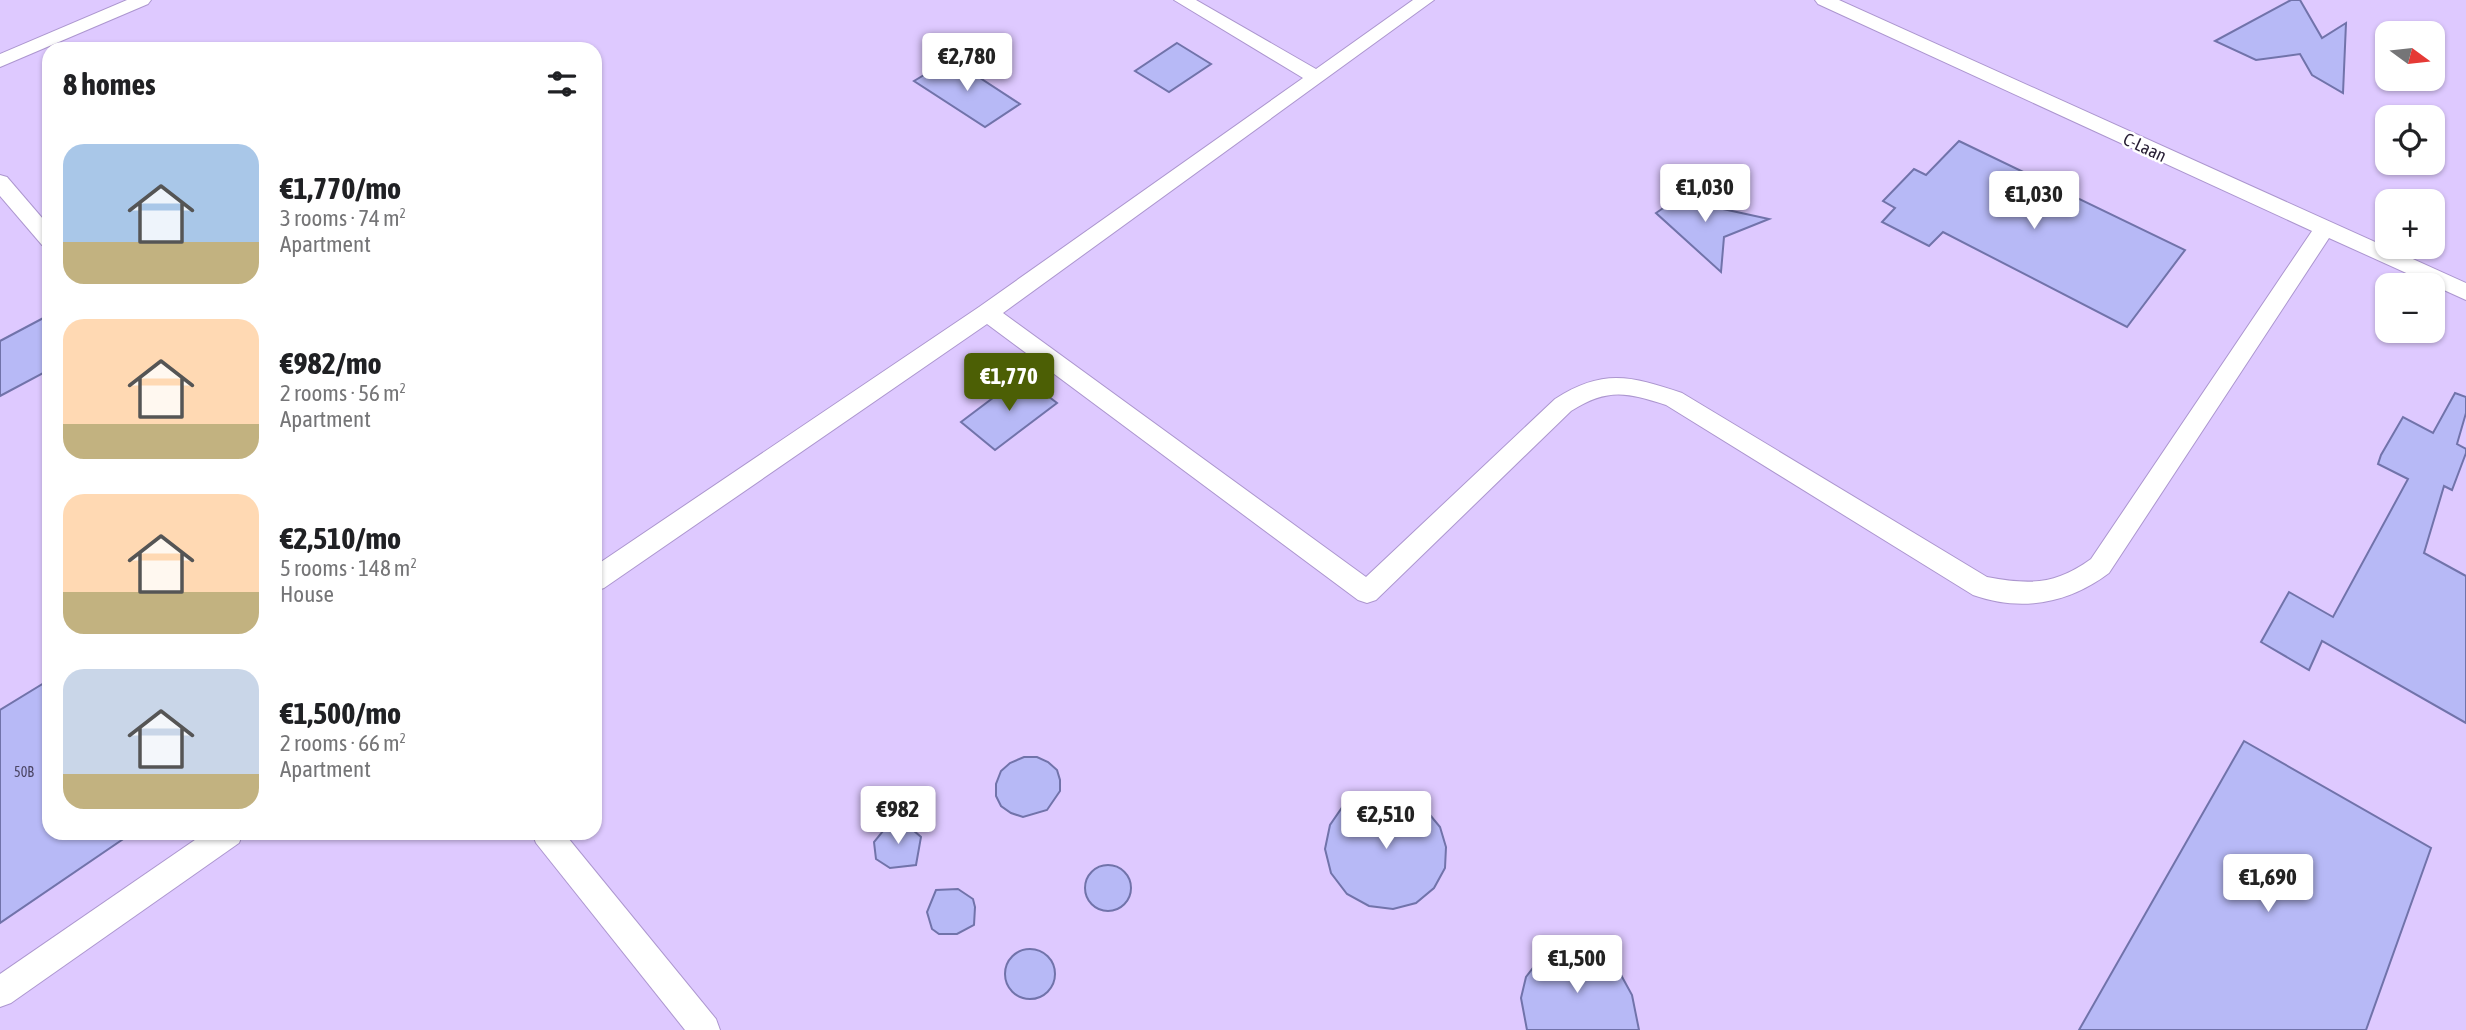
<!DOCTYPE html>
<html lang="en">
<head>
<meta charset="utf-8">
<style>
  body { margin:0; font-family:"Asap Condensed",sans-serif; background:#f6f6f6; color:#202124; height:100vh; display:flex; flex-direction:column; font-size:26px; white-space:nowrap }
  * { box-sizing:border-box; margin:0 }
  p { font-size:23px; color:#757577 }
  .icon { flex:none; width:38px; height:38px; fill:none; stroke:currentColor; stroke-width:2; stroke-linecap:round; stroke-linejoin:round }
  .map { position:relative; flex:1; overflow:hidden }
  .sheet { position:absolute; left:42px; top:42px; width:560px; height:798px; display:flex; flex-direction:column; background:#fff; border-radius:21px; box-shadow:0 2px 5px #0004 }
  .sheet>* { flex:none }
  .needle { width:46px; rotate:105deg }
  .controls { position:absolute; left:2375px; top:21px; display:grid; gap:14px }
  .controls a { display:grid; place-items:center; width:70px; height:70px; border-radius:14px; background:#fff; box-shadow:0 2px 5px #0004; font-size:35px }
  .price { position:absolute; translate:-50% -60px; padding:0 16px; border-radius:7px; background:#fff; color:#222; font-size:23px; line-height:46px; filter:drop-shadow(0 2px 4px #0008) }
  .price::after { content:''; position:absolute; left:50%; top:42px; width:21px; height:16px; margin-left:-10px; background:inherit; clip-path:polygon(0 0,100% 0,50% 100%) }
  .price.on { background:#4c5f05; color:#fff }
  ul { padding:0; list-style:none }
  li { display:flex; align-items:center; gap:21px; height:175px; padding:0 21px }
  li span { display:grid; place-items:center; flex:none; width:196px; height:140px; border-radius:21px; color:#555 }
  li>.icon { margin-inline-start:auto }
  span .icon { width:84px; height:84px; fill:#fffc; stroke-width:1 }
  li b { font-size:30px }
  h2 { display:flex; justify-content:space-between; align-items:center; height:84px; padding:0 21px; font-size:30px }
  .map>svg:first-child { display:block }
  .built { fill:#dec9ff; fill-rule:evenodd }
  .building { fill:#b7b9f6; stroke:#7173aa; stroke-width:2 }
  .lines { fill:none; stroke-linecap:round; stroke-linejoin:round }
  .service-casing { stroke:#ac96cf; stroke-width:2 }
  .service { fill:#fff; fill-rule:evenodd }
  .labels { text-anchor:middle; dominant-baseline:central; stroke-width:5; stroke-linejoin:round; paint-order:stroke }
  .number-label { font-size:14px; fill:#4b4564 }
  .street-label { font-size:18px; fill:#271e34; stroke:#fff }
</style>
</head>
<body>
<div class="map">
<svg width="2466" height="1030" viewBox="0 0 2466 1030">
  <rect width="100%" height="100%" fill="#e5d8fc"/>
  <!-- built -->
  <path class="built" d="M0 0H2466V1030H0ZM2387 33H2432V79H2387ZM49 49H595V833H49ZM2387 117H2432V163H2387ZM2387 201H2432V247H2387ZM2387 285H2432V331H2387Z"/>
  <!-- building -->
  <g class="building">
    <path d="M2291 0H2300L2322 38 2346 23 2343 93 2312 75 2300 54 2256 60 2215 41Z"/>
    <path d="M1177 43 1211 64 1169 92 1135 71Z"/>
    <path d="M951 59 1020 104 985 127 914 81Z"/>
    <path d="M1959 141 2185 250 2127 327 1943 232 1929 246 1882 222 1895 208 1883 201 1914 169 1926 175Z"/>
    <path d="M1695 186 1714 207 1769 219 1724 237 1721 272 1656 213Z"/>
    <path d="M49 315V370L0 396V341Z"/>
    <path d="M1022 376 1057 403 995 450 961 422Z"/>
    <path d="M2455 393 2466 397V413L2457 444 2466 449V453L2452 490 2444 486 2424 553 2466 576V723L2322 641 2309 670 2261 642 2289 592 2333 617 2408 479 2378 464 2381 455 2403 417 2433 433Z"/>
    <path d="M49 680V833H132L0 923V710Z"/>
    <path d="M2244 741 2431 848 2366 1030H2079Z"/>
    <path d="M1024 757H1037L1048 762 1057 770 1060 780V791L1047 810 1023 817 1011 813 1001 806 996 796V784L1001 771 1010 763Z"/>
    <path d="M1387 792 1408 798 1426 810 1440 827 1446 847 1445 868 1434 888 1416 903 1393 909 1369 906 1347 894 1331 873 1325 849 1330 825 1343 806 1366 795Z"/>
    <path d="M896 823 906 824 921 837 916 865 890 868 876 859 874 842 887 826Z"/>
    <circle cx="1108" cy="888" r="23"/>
    <path d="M958 889 973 899 975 907 974 925 957 934H939L932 929 927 912 936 890Z"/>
    <circle cx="1030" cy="974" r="25"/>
    <path d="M1580 950 1602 959 1621 975 1632 995 1639 1030H1527L1521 998 1526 977 1539 960 1558 951Z"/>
  </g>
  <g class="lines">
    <defs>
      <g id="service">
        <path d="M127 0H151L148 4 0 67V54Z"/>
        <path d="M1174 0H1196L1316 69 1413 0H1434L1003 313 1366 577 1555 399C1603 368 1631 376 1682 393L1987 577C2030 585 2055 585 2091 559L2312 231 1818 4 1815 0H1839L2466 283V300L2329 238 2109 573C2068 604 2021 612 1973 595L1666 405C1627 392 1607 388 1571 411L1376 600 1367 603 1358 600 987 324 604 588 595 591V566L979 307 1303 78Z"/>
        <path d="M0 175 7 177 49 226V247L42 245 0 196Z"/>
        <path d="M205 833H243L239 843 11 1003 0 1007V974Z"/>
        <path d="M532 833H564L716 1019 720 1030H685L536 843Z"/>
      </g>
    </defs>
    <!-- service casing -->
    <use href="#service" class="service-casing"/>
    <!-- service -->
    <use href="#service" class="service"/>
  </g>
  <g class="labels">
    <!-- number labels -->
    <g class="number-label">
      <text x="24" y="772">50B</text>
    </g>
    <!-- street labels -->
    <g class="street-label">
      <text transform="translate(2145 147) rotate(25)">C-Laan</text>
    </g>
  </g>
</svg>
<div class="controls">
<a><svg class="needle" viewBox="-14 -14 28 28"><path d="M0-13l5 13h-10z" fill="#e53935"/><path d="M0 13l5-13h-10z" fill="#757577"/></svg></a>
<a><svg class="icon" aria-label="locate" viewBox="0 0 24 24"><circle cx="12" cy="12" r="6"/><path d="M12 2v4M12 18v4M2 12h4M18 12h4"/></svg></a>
<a>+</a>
<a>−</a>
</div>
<b class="price" style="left:967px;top:93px">€2,780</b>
<b class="price" style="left:1705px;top:224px">€1,030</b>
<b class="price" style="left:2034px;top:231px">€1,030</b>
<b class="price on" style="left:1009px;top:413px">€1,770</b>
<b class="price" style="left:898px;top:846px">€982</b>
<b class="price" style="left:1386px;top:851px">€2,510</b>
<b class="price" style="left:2268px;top:914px">€1,690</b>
<b class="price" style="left:1577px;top:995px">€1,500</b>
<section class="sheet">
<h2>8 homes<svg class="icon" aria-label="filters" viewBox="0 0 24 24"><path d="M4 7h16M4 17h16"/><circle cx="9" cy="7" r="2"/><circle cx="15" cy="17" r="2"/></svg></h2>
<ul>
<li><span style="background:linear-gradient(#a9c7e8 70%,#c2b280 0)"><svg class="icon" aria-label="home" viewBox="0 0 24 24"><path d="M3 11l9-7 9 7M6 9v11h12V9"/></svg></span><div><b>€1,770/mo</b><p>3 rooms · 74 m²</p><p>Apartment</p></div></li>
<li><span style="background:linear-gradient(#ffd9b3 75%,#c2b280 0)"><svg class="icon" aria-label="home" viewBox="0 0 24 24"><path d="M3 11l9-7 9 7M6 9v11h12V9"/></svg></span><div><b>€982/mo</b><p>2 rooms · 56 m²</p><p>Apartment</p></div></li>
<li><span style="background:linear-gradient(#ffd9b3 70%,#c2b280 0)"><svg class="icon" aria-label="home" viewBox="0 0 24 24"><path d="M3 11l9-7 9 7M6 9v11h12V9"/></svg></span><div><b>€2,510/mo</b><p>5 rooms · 148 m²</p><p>House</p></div></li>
<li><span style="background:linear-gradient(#c9d6e8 75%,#c2b280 0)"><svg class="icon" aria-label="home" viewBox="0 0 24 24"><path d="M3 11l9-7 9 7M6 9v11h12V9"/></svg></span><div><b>€1,500/mo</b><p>2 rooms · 66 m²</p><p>Apartment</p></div></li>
</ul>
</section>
</div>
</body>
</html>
